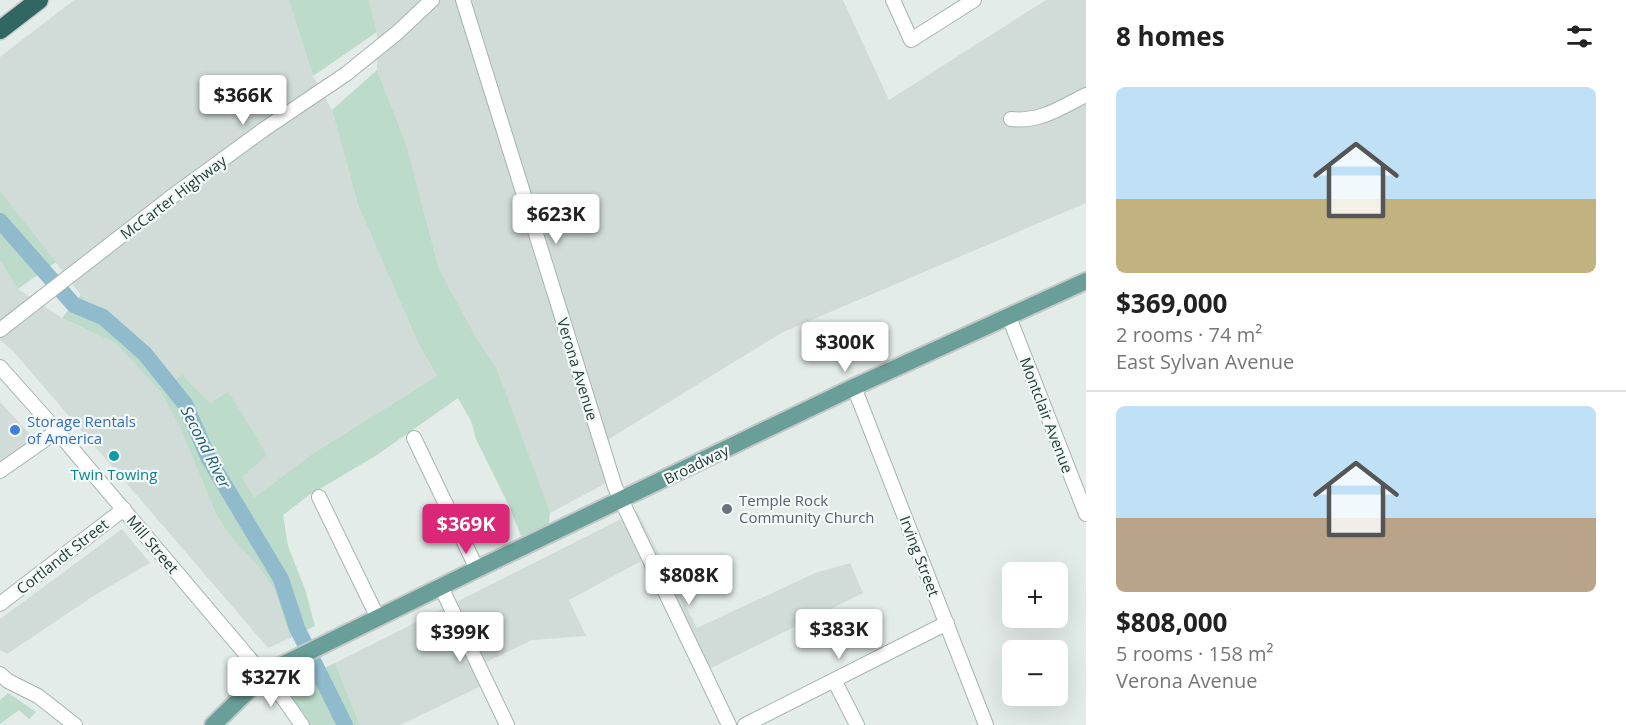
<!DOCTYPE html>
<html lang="en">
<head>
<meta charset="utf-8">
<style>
  body { margin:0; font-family:"Open Sans",sans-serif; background:#f6f6f6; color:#222; height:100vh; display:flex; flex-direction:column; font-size:22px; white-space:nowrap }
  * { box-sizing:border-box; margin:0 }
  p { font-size:20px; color:#767676 }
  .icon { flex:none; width:33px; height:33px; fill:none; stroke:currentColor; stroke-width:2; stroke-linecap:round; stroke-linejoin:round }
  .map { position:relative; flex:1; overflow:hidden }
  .side { display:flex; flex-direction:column; background:#fff; width:540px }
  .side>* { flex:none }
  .fabs { position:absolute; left:1002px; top:562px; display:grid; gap:12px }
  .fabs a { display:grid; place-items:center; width:66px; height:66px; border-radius:9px; background:#fff; box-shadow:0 6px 24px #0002; font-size:30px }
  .price { position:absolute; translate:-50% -51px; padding:0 14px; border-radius:6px; background:#fff; color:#222; font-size:20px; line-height:39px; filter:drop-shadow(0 2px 3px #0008) }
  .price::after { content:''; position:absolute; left:50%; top:36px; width:18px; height:14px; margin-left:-9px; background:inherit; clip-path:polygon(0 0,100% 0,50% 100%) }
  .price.active { background:#db2777; color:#fff }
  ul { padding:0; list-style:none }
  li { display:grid; align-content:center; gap:12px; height:318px; padding:0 30px }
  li+li { border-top:2px solid #e0e0e0 }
  li span { display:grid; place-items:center; height:186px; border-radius:9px; color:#555 }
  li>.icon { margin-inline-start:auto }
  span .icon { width:108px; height:108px; fill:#fffc; stroke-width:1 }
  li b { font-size:26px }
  h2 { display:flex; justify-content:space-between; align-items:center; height:72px; padding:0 30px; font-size:26px }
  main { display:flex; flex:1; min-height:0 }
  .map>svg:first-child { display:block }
  .built { fill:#d1dcd8 }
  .green { fill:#bddbca }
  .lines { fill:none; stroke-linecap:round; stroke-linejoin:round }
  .river { stroke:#8fbbcd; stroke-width:16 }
  .minor-casing { stroke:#a6b4b1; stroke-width:16 }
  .major-casing { stroke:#c2c8c8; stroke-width:20 }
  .highway-casing { stroke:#c2c8c8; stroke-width:21 }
  .minor { stroke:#fff; stroke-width:14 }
  .major { stroke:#6a9e98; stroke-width:16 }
  .highway { stroke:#326663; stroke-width:18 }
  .shop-dot { fill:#3f7fe0; stroke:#f3f9f7; stroke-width:2 }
  .culture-dot { fill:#0f9aa8; stroke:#f3f9f7; stroke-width:2 }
  .worship-dot { fill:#6b7280; stroke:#f3f9f7; stroke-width:2 }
  .labels { text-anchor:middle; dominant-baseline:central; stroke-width:4.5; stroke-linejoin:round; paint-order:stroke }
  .street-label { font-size:15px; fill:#243c39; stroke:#f3f9f7 }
  .shop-label { font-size:15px; fill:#366cbe; stroke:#f3f9f7; text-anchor:start }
  .culture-label { font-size:15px; fill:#0d838f; stroke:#f3f9f7 }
  .worship-label { font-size:15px; fill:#5b616d; stroke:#f3f9f7; text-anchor:start }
  .water-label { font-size:16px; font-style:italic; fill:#225b74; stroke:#f3f9f7 }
</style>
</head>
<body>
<main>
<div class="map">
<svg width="1086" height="725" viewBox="0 0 1086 725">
  <rect width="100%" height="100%" fill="#e3ece9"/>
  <!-- built -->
  <g class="built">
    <path d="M74 0H289L313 76 332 110 358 205 419 345 437 376 312 454 254 499 242 477 228 391 210 403 182 374 172 382 125 326 90 307 0 191V57Z"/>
    <path d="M369 0H843L889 100 1046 0H1086V203L781 333 601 444 612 480 550 513 497 369 476 337 439 269 406 143 377 70V32Z"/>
    <path d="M0 261 18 289 62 318 115 343 161 392 181 430 216 514 230 536 258 566 275 591 290 638 268 648 13 351 0 340Z"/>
    <path d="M0 402 35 440 0 465Z"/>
    <path d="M637 511 697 628 815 573 850 563 863 593 701 673 647 558 569 600 586 636 532 640 480 665 488 683 400 725H360L335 663Z"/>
    <path d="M122 529 150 563 95 595 7 654 0 650V619Z"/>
  </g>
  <!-- green -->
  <g class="green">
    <path d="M289 0H369L377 32 313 76Z"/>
    <path d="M377 70 406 143 439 269 476 337 497 369 550 512 549 526 521 536 509 506 476 439 471 421 458 398 377 455 308 496 283 515 288 546 305 589 315 626 290 638 275 591 258 566 230 536 216 514 181 430 161 392 115 343 62 318 81 295 90 307 125 326 172 382 182 374 210 403 228 391 267 455 242 477 254 498 312 454 437 376 419 345 358 205 332 110Z"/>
    <path d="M0 191 56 262 18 289 0 261Z"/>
    <path d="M335 663 360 725H308L286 686Z"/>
    <path d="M8 693 36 712 29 719 19 710 0 724V700Z"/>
  </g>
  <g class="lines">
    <!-- river -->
    <path class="river" d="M0 221 74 305 103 317 145 354 185 404 209 459 281 579 297 628 345 725"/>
    <defs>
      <g id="minor">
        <path d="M463 0 615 487 729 725"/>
        <path d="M893 0 911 40 974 0"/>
        <path d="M1011 119C1041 122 1060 108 1086 95"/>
        <path d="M1009 317 1086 514"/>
        <path d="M0 330 170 198 263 130 346 74 398 32 432 0"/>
        <path d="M0 367 57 431 283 698 302 725"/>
        <path d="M854 387 986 725"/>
        <path d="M414 438 477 569"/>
        <path d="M0 471 57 431"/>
        <path d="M319 497 378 618"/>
        <path d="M441 587 507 725"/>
        <path d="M0 604 124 509"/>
        <path d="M0 674 8 681 38 696 75 725"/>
        <path d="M834 680 857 725"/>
        <path d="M745 725 947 623"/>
      </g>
      <path id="major" d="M213 725 257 682 276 668 477 569 854 387 1086 281"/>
      <path id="highway" d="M0 30 39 0"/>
    </defs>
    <!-- minor casing -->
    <use href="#minor" class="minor-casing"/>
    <!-- major casing -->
    <use href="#major" class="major-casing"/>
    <!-- highway casing -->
    <use href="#highway" class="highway-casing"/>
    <!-- minor -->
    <use href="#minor" class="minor"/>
    <!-- major -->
    <use href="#major" class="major"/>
    <!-- highway -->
    <use href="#highway" class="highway"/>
  </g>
  <!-- markers -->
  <circle class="shop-dot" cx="15" cy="430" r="6"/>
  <circle class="culture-dot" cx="114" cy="456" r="6"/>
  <circle class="worship-dot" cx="727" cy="509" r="6"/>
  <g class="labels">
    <!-- street labels -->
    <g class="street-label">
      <text transform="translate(173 197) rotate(-37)">McCarter Highway</text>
      <text transform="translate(578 369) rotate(73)">Verona Avenue</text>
      <text transform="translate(1047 415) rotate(69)">Montclair Avenue</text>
      <text transform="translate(696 464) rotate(-26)">Broadway</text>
      <text transform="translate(153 544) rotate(50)">Mill Street</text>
      <text transform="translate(62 556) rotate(-38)">Cortlandt Street</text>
      <text transform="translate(920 556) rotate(69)">Irving Street</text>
    </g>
    <!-- shop labels -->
    <g class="shop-label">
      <text x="27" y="421">Storage Rentals<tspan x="27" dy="17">of America</tspan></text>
    </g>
    <!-- culture labels -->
    <g class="culture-label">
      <text x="114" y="474">Twin Towing</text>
    </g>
    <!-- worship labels -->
    <g class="worship-label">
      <text x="739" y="500">Temple Rock<tspan x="739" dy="17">Community Church</tspan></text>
    </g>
    <!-- water labels -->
    <g class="water-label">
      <text transform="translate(206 447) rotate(63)">Second River</text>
    </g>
  </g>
</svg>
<div class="fabs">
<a>+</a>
<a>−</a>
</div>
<b class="price" style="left:243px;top:126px">$366K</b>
<b class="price" style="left:556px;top:245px">$623K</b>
<b class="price" style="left:845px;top:373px">$300K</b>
<b class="price active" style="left:466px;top:555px">$369K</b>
<b class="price" style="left:689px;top:606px">$808K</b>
<b class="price" style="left:839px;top:660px">$383K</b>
<b class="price" style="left:460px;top:663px">$399K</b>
<b class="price" style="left:271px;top:708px">$327K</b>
</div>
<section class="side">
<h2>8 homes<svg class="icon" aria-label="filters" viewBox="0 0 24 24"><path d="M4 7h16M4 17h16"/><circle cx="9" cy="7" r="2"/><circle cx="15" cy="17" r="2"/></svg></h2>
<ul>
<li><span style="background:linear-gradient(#bfe0f5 60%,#c2b280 0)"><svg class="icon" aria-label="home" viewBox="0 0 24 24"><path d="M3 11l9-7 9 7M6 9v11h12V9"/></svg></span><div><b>$369,000</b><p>2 rooms · 74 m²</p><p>East Sylvan Avenue</p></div></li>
<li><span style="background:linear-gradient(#bfe0f5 60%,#b9a48a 0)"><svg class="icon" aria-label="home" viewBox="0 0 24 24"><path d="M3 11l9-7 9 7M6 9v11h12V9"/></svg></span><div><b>$808,000</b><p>5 rooms · 158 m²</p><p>Verona Avenue</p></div></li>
</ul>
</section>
</main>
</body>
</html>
